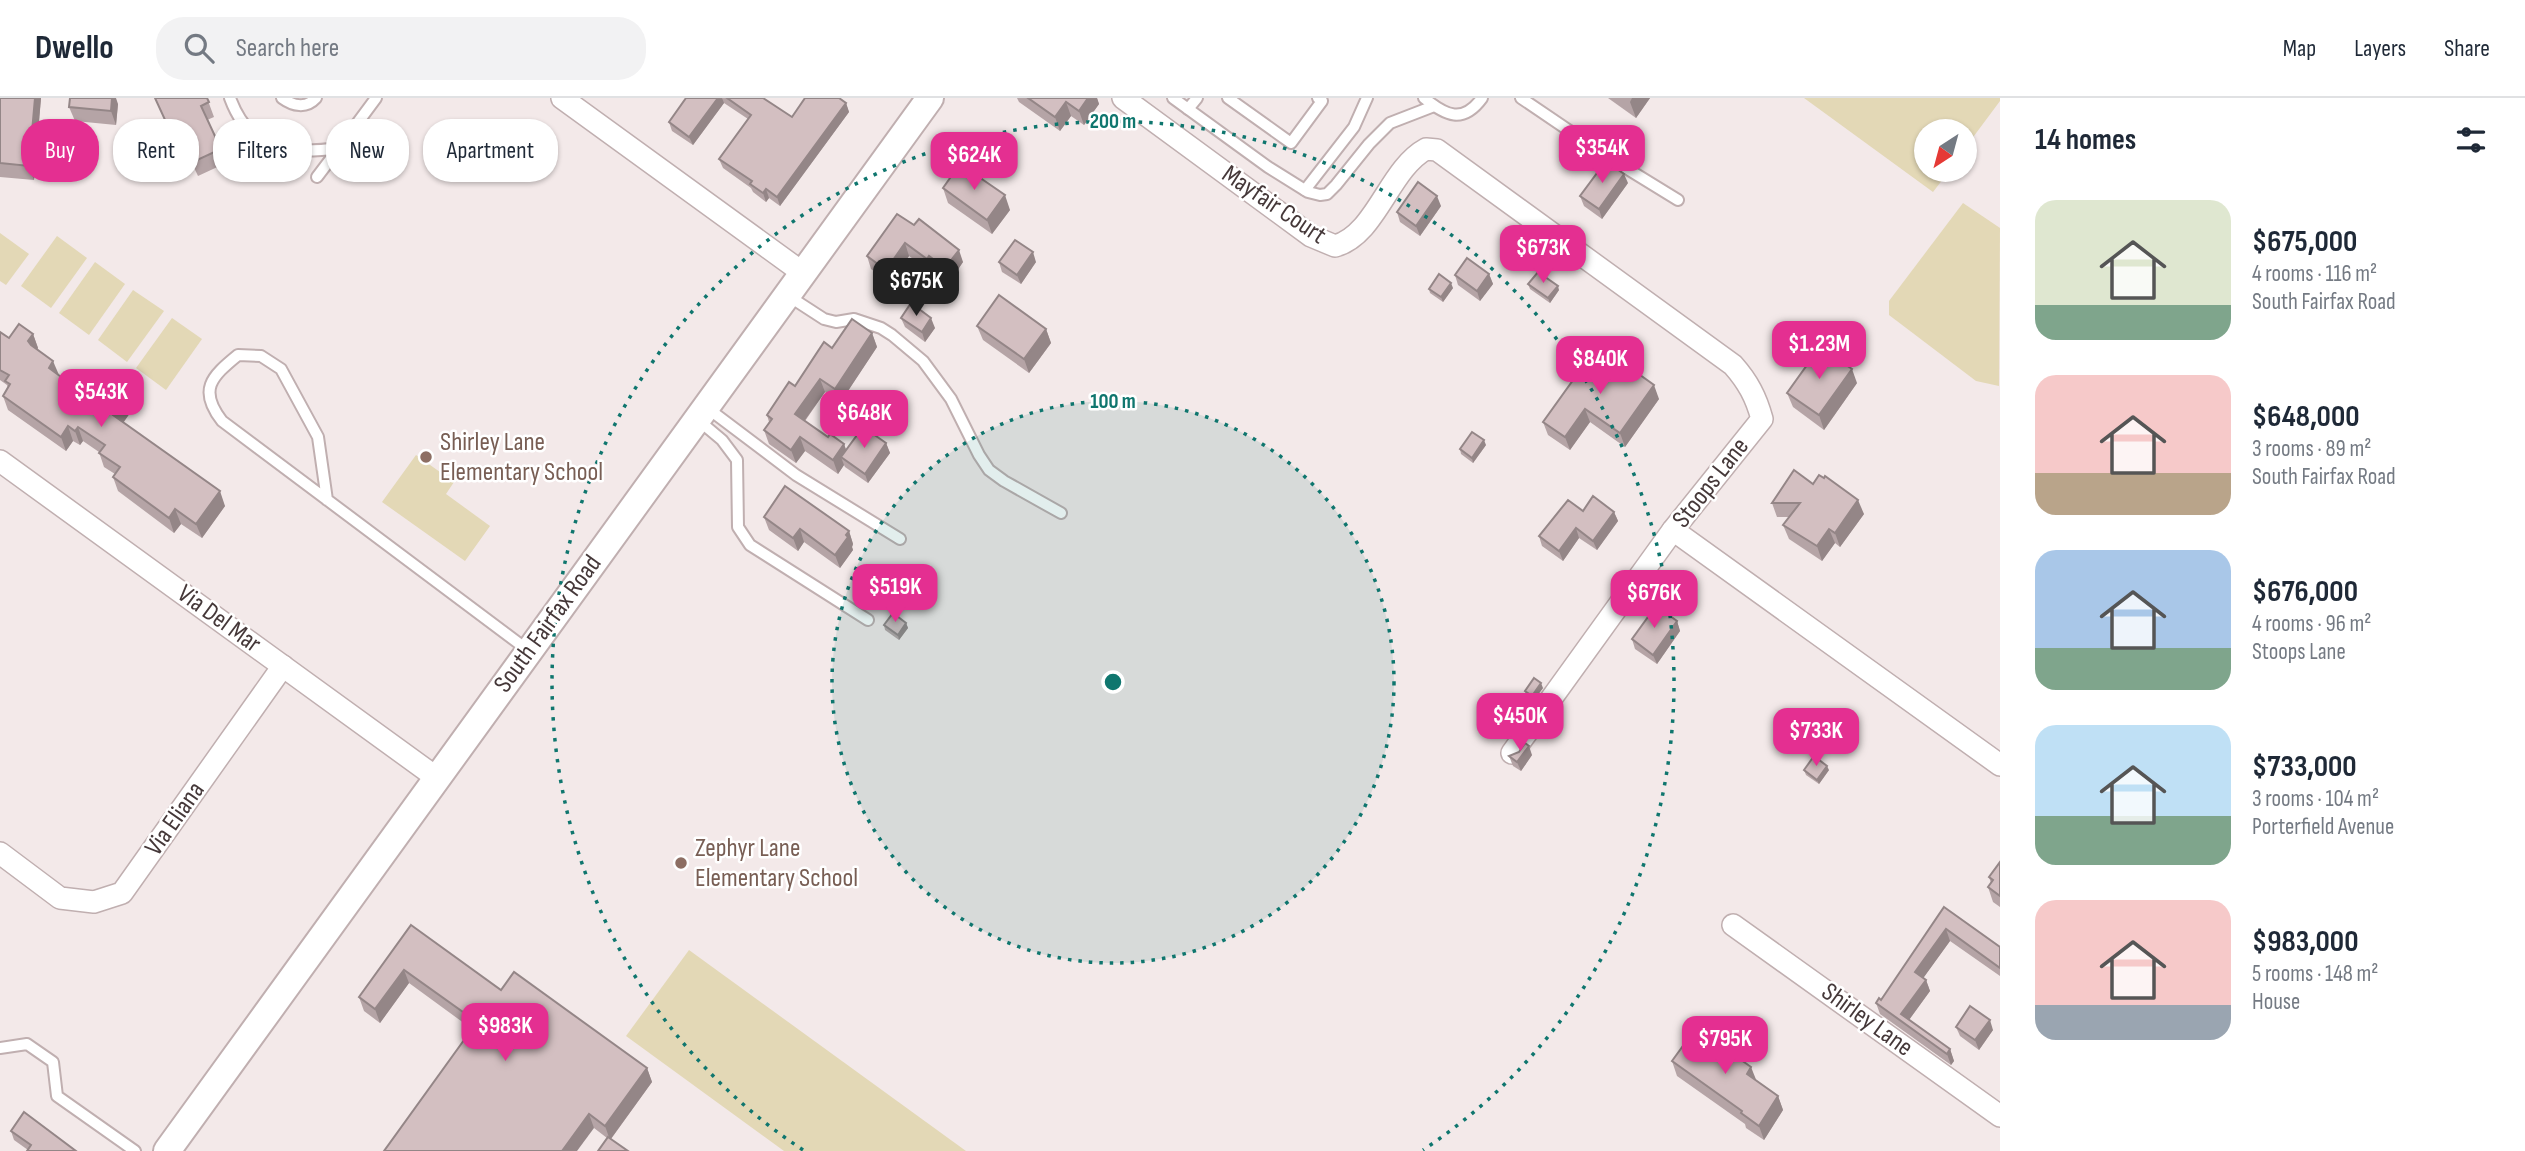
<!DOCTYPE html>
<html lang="en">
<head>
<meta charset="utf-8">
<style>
  body { margin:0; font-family:"Sofia Sans Condensed",sans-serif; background:#f2f2f3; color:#1f2937; height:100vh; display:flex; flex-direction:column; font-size:26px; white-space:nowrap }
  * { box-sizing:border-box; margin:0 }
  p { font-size:23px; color:#747a83 }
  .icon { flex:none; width:38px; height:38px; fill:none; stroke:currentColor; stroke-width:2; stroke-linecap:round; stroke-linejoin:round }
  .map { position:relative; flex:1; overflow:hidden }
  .drawer { display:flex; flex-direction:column; background:#fff; width:525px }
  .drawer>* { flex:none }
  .hud { position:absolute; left:21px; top:21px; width:665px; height:63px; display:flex; gap:14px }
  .needle { width:46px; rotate:216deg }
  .tools { position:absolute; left:1914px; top:21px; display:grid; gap:14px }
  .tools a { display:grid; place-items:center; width:63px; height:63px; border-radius:50%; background:#fff; box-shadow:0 2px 5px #0004; font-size:35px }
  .price { position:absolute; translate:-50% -60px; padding:0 16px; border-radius:14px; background:#e42f91; color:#fff; font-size:23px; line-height:46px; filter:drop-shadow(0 2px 4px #0008) }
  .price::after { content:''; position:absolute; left:50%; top:42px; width:21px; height:16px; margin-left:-10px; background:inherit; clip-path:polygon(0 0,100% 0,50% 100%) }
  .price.current { background:#222; color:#fff }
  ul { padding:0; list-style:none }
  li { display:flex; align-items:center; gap:21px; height:175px; padding:0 35px }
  li span { display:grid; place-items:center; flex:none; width:196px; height:140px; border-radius:21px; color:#555 }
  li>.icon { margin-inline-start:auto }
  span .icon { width:84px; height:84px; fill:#fffc; stroke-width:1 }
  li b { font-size:30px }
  h2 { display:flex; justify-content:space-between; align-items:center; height:84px; padding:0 35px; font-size:30px }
  .chip { padding:0 24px; border-radius:28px; background:#fff; box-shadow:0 2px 5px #0004; font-size:24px; line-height:63px }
  .chip.current { background:#e42f91; color:#fff }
  header { display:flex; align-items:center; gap:42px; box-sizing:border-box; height:98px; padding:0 35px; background:#fff; border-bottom:2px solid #e0e1e3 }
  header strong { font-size:33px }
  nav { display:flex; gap:38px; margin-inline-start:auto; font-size:24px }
  .search { width:490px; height:63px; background:#f2f2f3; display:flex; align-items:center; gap:18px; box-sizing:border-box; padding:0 24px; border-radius:28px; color:#747a83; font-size:26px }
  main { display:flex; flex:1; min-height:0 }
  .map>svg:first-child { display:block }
  .green { fill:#e3d8b6 }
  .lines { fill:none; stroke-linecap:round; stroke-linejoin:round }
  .service-casing { stroke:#c0afb0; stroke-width:14 }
  .minor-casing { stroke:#c0afb0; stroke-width:24 }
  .tertiary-casing { stroke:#c0afb0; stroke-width:30 }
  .service { stroke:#fff; stroke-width:10 }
  .minor { stroke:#fff; stroke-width:21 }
  .tertiary { stroke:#fff; stroke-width:26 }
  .wall { fill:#b5a4a6 }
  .shaded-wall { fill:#948687 }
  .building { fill:#d3bfc1; stroke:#948687; stroke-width:2 }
  .ring { fill:none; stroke:#0f766e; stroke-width:3.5; stroke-dasharray:3.5 7 }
  .education-dot { fill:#8d6e63; stroke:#fff; stroke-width:2.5 }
  .labels { text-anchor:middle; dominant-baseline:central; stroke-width:5; stroke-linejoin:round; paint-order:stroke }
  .street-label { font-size:26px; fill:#453839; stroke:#fff }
  .education-label { font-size:26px; fill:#785e54; stroke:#fff; text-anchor:start }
  .centre { fill:#0f766e; stroke:#fff; stroke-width:3.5 }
  .ring-label { font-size:21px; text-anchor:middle; font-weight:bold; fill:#0f766e; stroke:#fff; stroke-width:5; stroke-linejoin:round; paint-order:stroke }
</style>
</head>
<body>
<header>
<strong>Dwello</strong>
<div class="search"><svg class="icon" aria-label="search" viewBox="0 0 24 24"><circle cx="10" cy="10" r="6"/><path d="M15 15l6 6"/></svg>Search here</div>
<nav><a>Map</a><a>Layers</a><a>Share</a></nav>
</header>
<main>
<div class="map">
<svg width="2000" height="1053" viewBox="0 0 2000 1053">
  <rect width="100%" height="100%" fill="#f3e9e9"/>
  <!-- green -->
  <g class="green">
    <path d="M1804 0H2000V3L1965 50V33H1927V72H1950L1933 94Z"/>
    <path d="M1963 105 2000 130 1999 288 1976 283 1889 217V203Z"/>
    <path d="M0 135 29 156 6 187 0 183Z"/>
    <path d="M57 138 87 160 51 210 21 188Z"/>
    <path d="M95 164 125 186 89 237 59 215Z"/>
    <path d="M133 192 164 213 127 264 98 242Z"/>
    <path d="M172 220 202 241 166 292 136 270Z"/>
    <path d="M416 357 454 384 446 396 490 428 465 463 382 404Z"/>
    <path d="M689 852 966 1053H784L626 938Z"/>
  </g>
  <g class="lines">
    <defs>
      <g id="service">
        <path d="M230 0C250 54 288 57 339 50L376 0"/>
        <path d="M282 0C293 8 306 11 316 0"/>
        <path d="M1173 0 1268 69 1308 94 1320 97 1327 96 1336 87 1369 46 1390 25 1434 8"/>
        <path d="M1228 0 1291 45 1322 3 1318 0"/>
        <path d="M1424 0C1446 18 1463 26 1482 0"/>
        <path d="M1521 0 1608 59 1678 102"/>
        <path d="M1188 11 1197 0"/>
        <path d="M317 79 339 50"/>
        <path d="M1305 92 1354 29 1367 0"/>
        <path d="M787 197 824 221 836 224 854 221 881 230 892 237 923 263 951 301 979 357 989 372 1004 383 1061 415"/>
        <path d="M706 309 796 377 900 441"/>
        <path d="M697 321 722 342 737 362 738 429 750 447 868 522"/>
        <path d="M327 402 318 339 281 271 261 258 238 257C211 279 198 292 222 323L529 553"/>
        <path d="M0 950 27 946 53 964 57 998 135 1053"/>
      </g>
      <g id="minor">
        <path d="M562 0 803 175"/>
        <path d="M1123 0 1311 138 1335 148C1376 137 1389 71 1426 51L1437 52 1733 267C1748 284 1756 299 1762 321L1673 432 1512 655"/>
        <path d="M0 363 437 680"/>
        <path d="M1673 432 2000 667"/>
        <path d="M0 755 60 800 94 804 122 795 283 568"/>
        <path d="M1733 827 2000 1018"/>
      </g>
      <path id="tertiary" d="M167 1053 930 0"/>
    </defs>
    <!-- service casing -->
    <use href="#service" class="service-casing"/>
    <!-- minor casing -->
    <use href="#minor" class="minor-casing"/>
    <!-- tertiary casing -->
    <use href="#tertiary" class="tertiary-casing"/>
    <!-- service -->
    <use href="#service" class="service"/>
    <!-- minor -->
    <use href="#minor" class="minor"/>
    <!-- tertiary -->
    <use href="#tertiary" class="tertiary"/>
  </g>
  <!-- wall -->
  <g class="wall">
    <path d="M0 0H41L34 82 0 79Z"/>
    <path d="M155 0H207L214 19 207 22 226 65 198 78 189 59 182 62Z"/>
    <path d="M686 0H763L792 19 846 5 849 14 780 108 769 100 766 104 753 94 751 90 723 70 719 61 748 21 724 5 693 47 672 33 669 24Z"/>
    <path d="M1017 0H1097L1099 6 1084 27 1071 18 1060 33 1019 4Z"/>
    <path d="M1608 0H1650L1636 20Z"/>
    <path d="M118 6 116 27 75 23 69 9Z"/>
    <path d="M1628 85 1602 121 1584 108 1580 98Z"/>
    <path d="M943 90 1010 112 992 136 948 105Z"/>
    <path d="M1441 108 1420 138 1400 124 1397 114Z"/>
    <path d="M897 116 963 164 950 183 933 171 932 174 909 158 890 185 871 171 867 158Z"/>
    <path d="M999 164H1036L1021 186 1002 174Z"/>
    <path d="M1489 176 1493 186 1480 203 1458 187 1455 177Z"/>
    <path d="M1528 186 1559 192 1550 205 1530 191Z"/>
    <path d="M1453 190 1443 204 1430 195 1429 191Z"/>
    <path d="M901 220 935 230 925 244 905 229Z"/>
    <path d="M977 228 1046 231 1051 245 1029 275 983 242Z"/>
    <path d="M0 234 9 240 33 236 38 250 37 252 58 277 72 287 106 299 125 301 130 315 123 324 225 408 202 440 181 426 174 435 118 393 113 379 115 376 104 369 99 354 83 343 80 347 73 343 66 353 8 312 3 298 8 290 7 287 0 282Z"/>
    <path d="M872 235 877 249 840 305 825 294 805 323 828 339 844 346 846 352 886 345 890 355 868 385 845 369 844 367 838 376 805 353 796 365 769 346 764 332 769 324 767 317 832 250Z"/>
    <path d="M1594 253 1659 301 1625 349 1590 324 1570 352 1548 337 1543 324Z"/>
    <path d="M1857 285 1824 332 1793 309 1787 295Z"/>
    <path d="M1486 347 1473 365 1461 356 1460 351Z"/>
    <path d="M1813 386 1864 416 1840 449 1835 445 1822 463 1789 441 1783 427 1789 419H1777L1772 405Z"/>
    <path d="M1583 413 1614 414 1618 423 1597 452 1579 440 1563 463 1542 448 1539 438Z"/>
    <path d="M764 419 849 433 853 446 852 449 853 452 840 470 804 444 798 453 769 432Z"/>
    <path d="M1677 523 1680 533 1657 566 1635 551 1632 541Z"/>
    <path d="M906 525 908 530 899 542 885 532 884 527Z"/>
    <path d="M1543 590 1533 603 1526 598 1525 593Z"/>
    <path d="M1519 654 1532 657 1521 673 1513 668 1509 658Z"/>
    <path d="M1804 672H1829L1819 686 1806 677Z"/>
    <path d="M2000 764V809L1993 804 1988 789 1991 785 1989 779Z"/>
    <path d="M1944 809 2000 849V878L1950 843 1923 880 1926 882 1930 893 1909 922 1950 951 1954 963 1951 967 1880 916 1876 905 1881 902Z"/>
    <path d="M411 827 501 892 647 970 652 984 611 1041 607 1040 594 1030 472 931 409 885 380 925 364 913 359 899Z"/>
    <path d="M1956 929 1993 932 1979 952 1960 938Z"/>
    <path d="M1672 963 1756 982 1778 998 1783 1012 1764 1042 1746 1030 1745 1026 1677 978Z"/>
    <path d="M11 1033 76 1053 28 1052 14 1042Z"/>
  </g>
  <!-- shaded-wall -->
  <g class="shaded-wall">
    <path d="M35 0H41L34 82 29 68Z"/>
    <path d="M112 0H116L118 6 116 27 111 13Z"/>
    <path d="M718 0H722L724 5 693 47 689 39Z"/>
    <path d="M1088 0H1097L1099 6 1084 27 1079 13Z"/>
    <path d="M1632 0H1650L1636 20 1630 4Z"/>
    <path d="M1066 4 1071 18 1060 33 1055 19Z"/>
    <path d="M846 5 849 14 780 108 777 99Z"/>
    <path d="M1624 76 1628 85 1602 121 1599 111Z"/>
    <path d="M766 91 769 100 766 104 763 95Z"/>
    <path d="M1005 97 1010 112 992 136 987 122Z"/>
    <path d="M1437 98 1441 108 1420 138 1416 128Z"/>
    <path d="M905 145 909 158 890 185 886 172Z"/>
    <path d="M959 152 963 164 950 183 945 170Z"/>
    <path d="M1033 154 1036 164 1021 186 1017 177Z"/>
    <path d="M929 158 933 171 932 174 927 161Z"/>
    <path d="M1489 176 1493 186 1480 203 1477 193Z"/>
    <path d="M1451 185 1453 190 1443 204 1441 199Z"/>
    <path d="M1558 188 1559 192 1550 205 1548 200Z"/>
    <path d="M931 220 935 230 925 244 922 234Z"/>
    <path d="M1046 231 1051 245 1029 275 1024 261Z"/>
    <path d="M872 235 877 249 840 305 835 291Z"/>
    <path d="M33 236 38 250 33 257 28 243Z"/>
    <path d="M53 263 59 277 49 270Z"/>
    <path d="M1852 271 1857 285 1824 332 1819 317Z"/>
    <path d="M820 281 825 294 800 329 795 316Z"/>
    <path d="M1654 287 1659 301 1625 349 1620 335Z"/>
    <path d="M125 301 130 315 119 331 113 317Z"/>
    <path d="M1585 311 1590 324 1570 352 1565 339Z"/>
    <path d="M68 328 73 343 66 353 61 339Z"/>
    <path d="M78 329 83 343 80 347 75 333Z"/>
    <path d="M800 339 805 353 796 365 791 352Z"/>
    <path d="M1484 342 1486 347 1473 365 1472 360Z"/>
    <path d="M886 345 890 355 868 385 865 376Z"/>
    <path d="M844 346 849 360 841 359 844 367 838 376 833 362Z"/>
    <path d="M220 393 225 408 202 440 196 426Z"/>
    <path d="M1858 402 1864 416 1840 449 1835 435Z"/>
    <path d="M175 411 181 426 174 435 169 420Z"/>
    <path d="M1614 414 1618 423 1597 452 1593 443Z"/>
    <path d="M1576 430 1579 440 1563 463 1559 453Z"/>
    <path d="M800 431 804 444 798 453 793 440Z"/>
    <path d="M1829 431 1835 445 1822 463 1817 448Z"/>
    <path d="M849 433 853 446 852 449 853 452 840 470 835 457Z"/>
    <path d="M1677 523 1680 533 1657 566 1653 557Z"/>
    <path d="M906 525 908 530 899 542 898 537Z"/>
    <path d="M1541 585 1543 590 1533 603 1532 598Z"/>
    <path d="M1529 648 1532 657 1521 673 1517 664Z"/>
    <path d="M1827 668 1829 672 1819 686 1817 682Z"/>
    <path d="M1946 831 1950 843 1919 886 1915 874Z"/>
    <path d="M404 872 409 885 380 925 375 911Z"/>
    <path d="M1926 882 1930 893 1906 926 1901 916Z"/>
    <path d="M1990 922 1993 932 1979 952 1975 942Z"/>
    <path d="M1950 951 1954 963 1951 967 1947 956Z"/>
    <path d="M1751 969 1757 984 1747 976Z"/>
    <path d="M647 970 652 984 610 1042 605 1028Z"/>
    <path d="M1778 998 1783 1012 1764 1042 1759 1028Z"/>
    <path d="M589 1016 594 1030 577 1053H562Z"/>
  </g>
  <!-- building -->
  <g class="building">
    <path d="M0 0H35L29 68 0 65Z"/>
    <path d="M70 0H112L111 13 69 9Z"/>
    <path d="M155 0H207L209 4 201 8 221 51 193 64 184 45 177 48Z"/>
    <path d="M686 0H718L689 39 669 24Z"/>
    <path d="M727 0H763L792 19 805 0H839L846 5 777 99 766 91 763 95 750 86 752 83 719 61 751 17Z"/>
    <path d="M1028 0H1088L1079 13 1066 4 1055 19Z"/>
    <path d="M1606 63 1624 76 1599 111 1580 98Z"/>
    <path d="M960 66 1005 97 987 122 943 90Z"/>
    <path d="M1418 84 1437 98 1416 128 1397 114Z"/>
    <path d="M897 116 914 127 919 121 959 152 945 170 929 158 927 161 905 145 886 172 867 158Z"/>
    <path d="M1015 142 1033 154 1017 177 999 164Z"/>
    <path d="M1467 160 1489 176 1477 193 1455 177Z"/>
    <path d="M1538 174 1558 188 1548 200 1528 186Z"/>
    <path d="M1439 176 1451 185 1441 199 1429 191Z"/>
    <path d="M999 197 1046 231 1024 261 977 228Z"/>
    <path d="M911 205 931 220 922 234 901 220Z"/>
    <path d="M852 221 872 235 835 291 820 281 795 316 828 339 830 336 844 346 833 362 800 339 791 352 764 332 772 321 767 317 789 284 795 288 824 244 832 250Z"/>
    <path d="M19 226 33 236 28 243 31 247 53 263 49 270 72 287 77 281 106 299 111 291 125 301 113 317 220 393 196 426 175 411 169 420 113 379 120 369 99 355 105 347 78 329 75 333 68 328 61 339 3 298 10 286 5 283 9 277 0 272V234L9 240Z"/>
    <path d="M1820 249 1852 271 1819 317 1787 295Z"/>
    <path d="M1594 253 1629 278 1633 272 1654 287 1620 335 1585 311 1565 339 1543 324Z"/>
    <path d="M863 329 886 345 865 376 841 359Z"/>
    <path d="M1472 334 1484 342 1472 360 1460 351Z"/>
    <path d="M1794 372 1813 386 1819 377 1824 380 1825 378 1858 402 1835 435 1829 431 1817 448 1783 427 1800 405H1772Z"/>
    <path d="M785 388 849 433 846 437 848 439 835 457 800 431 793 440 764 419Z"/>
    <path d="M1593 398 1614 414 1593 443 1576 430 1559 453 1539 438 1568 402 1583 413Z"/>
    <path d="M1656 508 1677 523 1653 557 1632 541Z"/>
    <path d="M893 515 906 525 898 537 884 527Z"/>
    <path d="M1534 580 1541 585 1532 598 1525 593Z"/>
    <path d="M1525 645 1529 648 1517 664 1509 658 1519 654Z"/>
    <path d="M1814 658 1827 668 1817 682 1804 672Z"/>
    <path d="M2000 764V798L1988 789 1993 782 1989 779Z"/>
    <path d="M1944 809 2000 849V870L1946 831 1915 874 1926 882 1901 916 1950 951 1947 956 1876 905 1879 900 1881 902Z"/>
    <path d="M411 827 501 892 514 874 647 970 605 1028 589 1016 562 1053H384L477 924 404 872 375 911 359 899Z"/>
    <path d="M1970 908 1990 922 1975 942 1956 929Z"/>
    <path d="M1696 930 1751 969 1747 976 1778 998 1759 1028 1741 1015 1742 1013 1672 963Z"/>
    <path d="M24 1014 76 1053H27L31 1047 11 1033Z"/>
    <path d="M608 1039 628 1053H598Z"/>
  </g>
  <!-- distance rings -->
  <circle cx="1113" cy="584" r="281" fill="#0f766e" fill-opacity=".12"/>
  <g class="ring">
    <circle cx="1113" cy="584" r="281"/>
    <path d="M803 1052A561 561 0 1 1 1423 1052"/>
  </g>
  <!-- markers -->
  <g class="education-dot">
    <circle cx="426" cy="359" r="7"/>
    <circle cx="681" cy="765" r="7"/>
  </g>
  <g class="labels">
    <!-- street labels -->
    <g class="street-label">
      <text transform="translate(1274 107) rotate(34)">Mayfair Court</text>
      <text transform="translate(1711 385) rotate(-52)">Stoops Lane</text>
      <text transform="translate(219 521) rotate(36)">Via Del Mar</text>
      <text transform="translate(548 526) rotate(-54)">South Fairfax Road</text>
      <text transform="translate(175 721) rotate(-55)">Via Eliana</text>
      <text transform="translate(1867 922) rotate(36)">Shirley Lane</text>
    </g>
    <!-- education labels -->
    <g class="education-label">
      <text x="440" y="344">Shirley Lane<tspan x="440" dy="30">Elementary School</tspan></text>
      <text x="695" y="750">Zephyr Lane<tspan x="695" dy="30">Elementary School</tspan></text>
    </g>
  </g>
  <circle cx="1113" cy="584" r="10" class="centre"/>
  <g class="ring-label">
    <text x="1113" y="30">200 m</text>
    <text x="1113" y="310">100 m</text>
  </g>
</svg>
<div class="tools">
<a><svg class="needle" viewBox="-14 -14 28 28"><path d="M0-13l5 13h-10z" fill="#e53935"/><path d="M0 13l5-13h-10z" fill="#747a83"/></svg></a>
</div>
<b class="price" style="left:1602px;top:87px">$354K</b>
<b class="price" style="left:974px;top:94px">$624K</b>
<b class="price" style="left:1543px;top:187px">$673K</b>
<b class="price current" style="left:916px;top:220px">$675K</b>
<b class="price" style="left:1819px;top:283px">$1.23M</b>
<b class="price" style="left:1600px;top:298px">$840K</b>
<b class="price" style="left:101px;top:331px">$543K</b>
<b class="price" style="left:864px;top:352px">$648K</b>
<b class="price" style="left:895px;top:526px">$519K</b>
<b class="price" style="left:1654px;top:532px">$676K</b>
<b class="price" style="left:1520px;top:655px">$450K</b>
<b class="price" style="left:1816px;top:670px">$733K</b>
<b class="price" style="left:505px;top:965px">$983K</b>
<b class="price" style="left:1725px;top:978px">$795K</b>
<div class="hud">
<a class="chip current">Buy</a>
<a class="chip">Rent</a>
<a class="chip">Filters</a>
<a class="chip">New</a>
<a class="chip">Apartment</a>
</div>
</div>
<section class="drawer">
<h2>14 homes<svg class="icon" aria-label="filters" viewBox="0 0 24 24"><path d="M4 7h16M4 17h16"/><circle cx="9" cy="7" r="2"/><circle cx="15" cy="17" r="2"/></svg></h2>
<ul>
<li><span style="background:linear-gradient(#dfe7d0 75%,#7fa58c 0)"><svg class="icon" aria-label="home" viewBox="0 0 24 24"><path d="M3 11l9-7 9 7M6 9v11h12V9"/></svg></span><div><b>$675,000</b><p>4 rooms · 116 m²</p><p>South Fairfax Road</p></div></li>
<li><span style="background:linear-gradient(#f6c9c9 70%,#b9a48a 0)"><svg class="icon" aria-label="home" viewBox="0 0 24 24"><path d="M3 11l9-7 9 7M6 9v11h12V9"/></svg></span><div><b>$648,000</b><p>3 rooms · 89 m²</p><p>South Fairfax Road</p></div></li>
<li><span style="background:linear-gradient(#a9c7e8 70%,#7fa58c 0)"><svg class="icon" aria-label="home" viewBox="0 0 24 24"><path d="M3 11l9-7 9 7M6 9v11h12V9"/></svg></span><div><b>$676,000</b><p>4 rooms · 96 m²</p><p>Stoops Lane</p></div></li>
<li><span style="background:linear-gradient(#bfe0f5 65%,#7fa58c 0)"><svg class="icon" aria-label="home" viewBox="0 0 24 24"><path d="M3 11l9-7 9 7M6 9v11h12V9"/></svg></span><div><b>$733,000</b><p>3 rooms · 104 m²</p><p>Porterfield Avenue</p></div></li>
<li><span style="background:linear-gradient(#f6c9c9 75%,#9aa5b1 0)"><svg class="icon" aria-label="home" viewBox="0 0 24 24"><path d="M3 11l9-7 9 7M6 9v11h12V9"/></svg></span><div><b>$983,000</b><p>5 rooms · 148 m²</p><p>House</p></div></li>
</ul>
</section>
</main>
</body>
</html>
